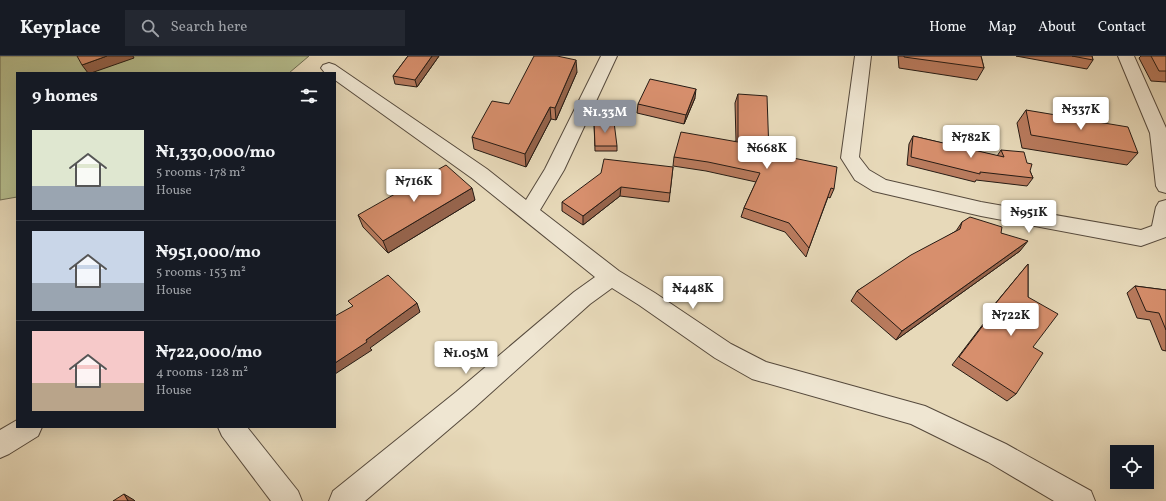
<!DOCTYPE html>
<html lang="en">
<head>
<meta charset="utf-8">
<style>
  body { margin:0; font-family:Vollkorn,serif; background:#242831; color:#f1f3f6; height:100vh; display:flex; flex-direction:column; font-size:15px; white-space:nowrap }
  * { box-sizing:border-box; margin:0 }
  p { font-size:13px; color:#9ea1a6 }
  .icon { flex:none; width:22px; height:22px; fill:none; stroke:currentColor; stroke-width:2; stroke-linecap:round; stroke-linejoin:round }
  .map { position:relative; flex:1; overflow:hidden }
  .details { position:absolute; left:16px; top:16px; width:320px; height:356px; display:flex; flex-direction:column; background:#171b24; border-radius:0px; box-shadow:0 4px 16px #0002 }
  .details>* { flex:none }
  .fabs { position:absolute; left:1110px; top:389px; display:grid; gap:8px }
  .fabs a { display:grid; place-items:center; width:44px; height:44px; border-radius:0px; background:#171b24; box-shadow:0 4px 16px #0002; font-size:20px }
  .price { position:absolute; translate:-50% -34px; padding:0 9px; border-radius:4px; background:#fff; color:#222; font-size:13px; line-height:26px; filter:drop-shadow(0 1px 2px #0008) }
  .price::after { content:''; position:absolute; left:50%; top:24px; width:12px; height:9px; margin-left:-6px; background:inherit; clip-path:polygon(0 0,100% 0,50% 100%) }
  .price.current { background:#8c9099; color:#fff }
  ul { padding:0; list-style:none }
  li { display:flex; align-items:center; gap:12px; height:100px; padding:0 16px }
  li+li { border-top:1px solid #363941 }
  li span { display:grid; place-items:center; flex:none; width:112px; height:80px; border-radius:0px; color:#555 }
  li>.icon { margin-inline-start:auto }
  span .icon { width:48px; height:48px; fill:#fffc; stroke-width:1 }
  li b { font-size:17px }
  h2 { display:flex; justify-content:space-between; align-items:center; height:48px; padding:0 16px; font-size:17px }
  header { display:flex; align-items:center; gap:24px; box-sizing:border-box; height:56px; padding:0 20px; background:#171b24; border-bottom:1px solid #363941 }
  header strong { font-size:19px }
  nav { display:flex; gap:22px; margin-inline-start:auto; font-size:14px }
  .search { width:280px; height:36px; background:#242831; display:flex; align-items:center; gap:10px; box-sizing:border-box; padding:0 14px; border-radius:0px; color:#9ea1a6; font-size:15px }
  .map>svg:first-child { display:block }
  .green { fill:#b7bf8f; stroke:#6e6d52 }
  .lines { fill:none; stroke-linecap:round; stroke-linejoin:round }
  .street-casing { stroke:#564a3d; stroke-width:2 }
  .street { fill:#efe6d2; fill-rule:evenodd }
  .wall { fill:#b97b5e; stroke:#261b14 }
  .shaded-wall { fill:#96644c; stroke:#261b14 }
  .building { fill:#d78f6d; stroke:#261b14 }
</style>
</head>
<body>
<header>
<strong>Keyplace</strong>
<div class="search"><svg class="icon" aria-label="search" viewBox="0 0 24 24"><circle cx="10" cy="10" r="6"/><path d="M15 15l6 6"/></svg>Search here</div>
<nav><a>Home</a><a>Map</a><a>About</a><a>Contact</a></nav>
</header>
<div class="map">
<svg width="1166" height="445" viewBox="0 0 1166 445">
  <rect width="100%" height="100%" fill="#e7d9b9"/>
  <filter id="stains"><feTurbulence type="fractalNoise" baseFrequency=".005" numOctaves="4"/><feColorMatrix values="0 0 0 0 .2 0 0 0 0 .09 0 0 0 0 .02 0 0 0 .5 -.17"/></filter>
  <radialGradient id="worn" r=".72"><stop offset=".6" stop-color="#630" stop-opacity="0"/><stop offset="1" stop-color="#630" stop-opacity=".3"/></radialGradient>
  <!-- green -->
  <path class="green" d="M0 0H309L289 17H17V141L0 144Z"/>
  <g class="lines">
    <defs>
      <g id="street">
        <path d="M601 0H617L564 114 540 154 619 215 655 237 731 288 766 306 925 350 1006 388 1091 435 1095 445H1054L988 406 911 368 752 323 715 302 639 249 612 232 590 248 474 352 365 445H329L333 435 456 336 574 236 595 221 473 123 335 24V17H325L321 12 323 9 329 7 335 9 487 113 526 144 545 113Z"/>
        <path d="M855 0H871L859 101 869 114 886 124 981 146 1141 174 1152 170 1156 151 1159 146 1166 144V181L1141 190 981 160 873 135 855 124 841 102Z"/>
        <path d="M1118 0H1134L1166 72V137L1159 135 1156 130 1150 77Z"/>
        <path d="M17 364V371H42L38 380 9 398 0 402V374Z"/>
        <path d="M218 371H247L298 435 302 445H271L222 380Z"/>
      </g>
    </defs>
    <!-- street casing -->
    <use href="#street" class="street-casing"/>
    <!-- street -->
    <use href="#street" class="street"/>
  </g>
  <!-- wall -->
  <g class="wall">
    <path d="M408 0H439L417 31 395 28 393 20Z"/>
    <path d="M898 0H981L984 12 977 24 899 12Z"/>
    <path d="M1016 0H1092L1093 4 1087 13Z"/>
    <path d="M1141 0H1166V26L1151 25 1139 2Z"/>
    <path d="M577 16 556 64 551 63 526 111 474 93 472 81 509 48Z"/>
    <path d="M738 38 769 97 834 133 830 142 828 141 809 192 806 201 785 176 741 161 744 152 756 126 706 115 673 110 674 101 736 85 735 47Z"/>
    <path d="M695 42 684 68 637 57 638 48Z"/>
    <path d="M1026 54 1138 97 1127 109 1022 92 1017 67Z"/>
    <path d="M594 66 617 90V95H595Z"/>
    <path d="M913 80 997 100 1001 94 1030 115 1033 122 1027 130 976 124 975 126 907 109 909 88Z"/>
    <path d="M673 111 669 146 620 140 583 169 562 155V146Z"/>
    <path d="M475 144 388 197 363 171 358 159Z"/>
    <path d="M962 166 1001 177 1020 195 896 284 851 245 857 235 956 175Z"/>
    <path d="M1028 208V241L1033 291 1016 338 1007 345 952 309 987 263 984 261Z"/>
    <path d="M1135 230 1166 234V295L1162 294 1150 264 1137 262 1127 237Z"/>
  </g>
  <!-- shaded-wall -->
  <g class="shaded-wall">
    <path d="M107 0H133L134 2 91 17H88L82 9Z"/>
    <path d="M432 0H439L417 31 415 24Z"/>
    <path d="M576 4 577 16 556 64 555 52Z"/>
    <path d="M696 33 695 42 684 68 686 59Z"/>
    <path d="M550 51 551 63 526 111 525 98Z"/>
    <path d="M621 131 620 140 583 169V160Z"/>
    <path d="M472 132 475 144 388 197 383 185Z"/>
    <path d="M1028 185 1020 195 896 284 902 275Z"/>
    <path d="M417 247 420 256 370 292 372 294 335 318V307L366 284Z"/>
    <path d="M124 438 134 444 135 445H128Z"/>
  </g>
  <!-- building -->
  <g class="building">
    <path d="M77 0H107L82 9Z"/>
    <path d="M408 0H432L415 24 393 20Z"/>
    <path d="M534 0H557L576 4 555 52 550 51 525 98 472 81 492 45 509 48Z"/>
    <path d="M904 0H981L984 12 904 1Z"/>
    <path d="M1072 0H1092L1093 4Z"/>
    <path d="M1151 0H1166V15H1159Z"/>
    <path d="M650 23 696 33 686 59 638 48Z"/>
    <path d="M738 38 767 40 769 97 837 111 834 133 831 132 809 192 789 167 744 152 760 117 708 106 674 101 681 76 738 86Z"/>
    <path d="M1026 54 1128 71 1138 97 1031 79Z"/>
    <path d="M594 66H614L617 90H595Z"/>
    <path d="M913 80 1004 101 1001 94 1024 96 1027 107 1032 108 1030 115 1033 122 980 116V118L911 101Z"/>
    <path d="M604 103 673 111 670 137 621 131 583 160 562 146 601 117Z"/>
    <path d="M446 109 472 132 383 185 358 159Z"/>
    <path d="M970 161 1002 171 1001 177 1028 185 902 275 857 235 911 199 960 173 962 166Z"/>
    <path d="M1028 208V241L1058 258 1033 291 1043 297 1016 338 959 301 994 255 991 253Z"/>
    <path d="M388 219 417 247 366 284 367 286 335 307V260L353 250 348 245Z"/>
    <path d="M1135 230 1166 234V274L1159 257 1146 255Z"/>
    <path d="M124 438 128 445H113Z"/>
  </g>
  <rect width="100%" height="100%" filter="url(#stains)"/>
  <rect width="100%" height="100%" fill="url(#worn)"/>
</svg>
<div class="fabs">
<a><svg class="icon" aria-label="locate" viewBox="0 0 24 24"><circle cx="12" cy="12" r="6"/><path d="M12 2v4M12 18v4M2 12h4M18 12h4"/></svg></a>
</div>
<b class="price" style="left:1081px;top:75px">₦337K</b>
<b class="price current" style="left:605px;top:78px">₦1.33M</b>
<b class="price" style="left:971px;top:103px">₦782K</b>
<b class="price" style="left:767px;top:114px">₦668K</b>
<b class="price" style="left:414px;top:147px">₦716K</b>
<b class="price" style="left:1029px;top:178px">₦951K</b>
<b class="price" style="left:693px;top:254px">₦448K</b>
<b class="price" style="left:1011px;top:281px">₦722K</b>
<b class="price" style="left:466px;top:319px">₦1.05M</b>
<section class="details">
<h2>9 homes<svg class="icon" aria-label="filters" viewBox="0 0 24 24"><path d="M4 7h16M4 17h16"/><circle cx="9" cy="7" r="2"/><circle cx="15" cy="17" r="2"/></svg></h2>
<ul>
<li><span style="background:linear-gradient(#dfe7d0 70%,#9aa5b1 0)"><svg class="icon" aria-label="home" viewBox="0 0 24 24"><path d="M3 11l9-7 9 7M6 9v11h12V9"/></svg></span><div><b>₦1,330,000/mo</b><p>5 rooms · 178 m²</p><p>House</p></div></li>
<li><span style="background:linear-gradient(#c9d6e8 65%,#9aa5b1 0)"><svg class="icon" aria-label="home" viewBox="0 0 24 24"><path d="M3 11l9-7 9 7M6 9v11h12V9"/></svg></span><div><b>₦951,000/mo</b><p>5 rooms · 153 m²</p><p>House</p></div></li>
<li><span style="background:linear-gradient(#f6c9c9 65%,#b9a48a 0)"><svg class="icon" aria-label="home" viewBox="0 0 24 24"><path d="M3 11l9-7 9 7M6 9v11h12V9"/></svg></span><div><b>₦722,000/mo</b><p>4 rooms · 128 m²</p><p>House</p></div></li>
</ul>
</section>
</div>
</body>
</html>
